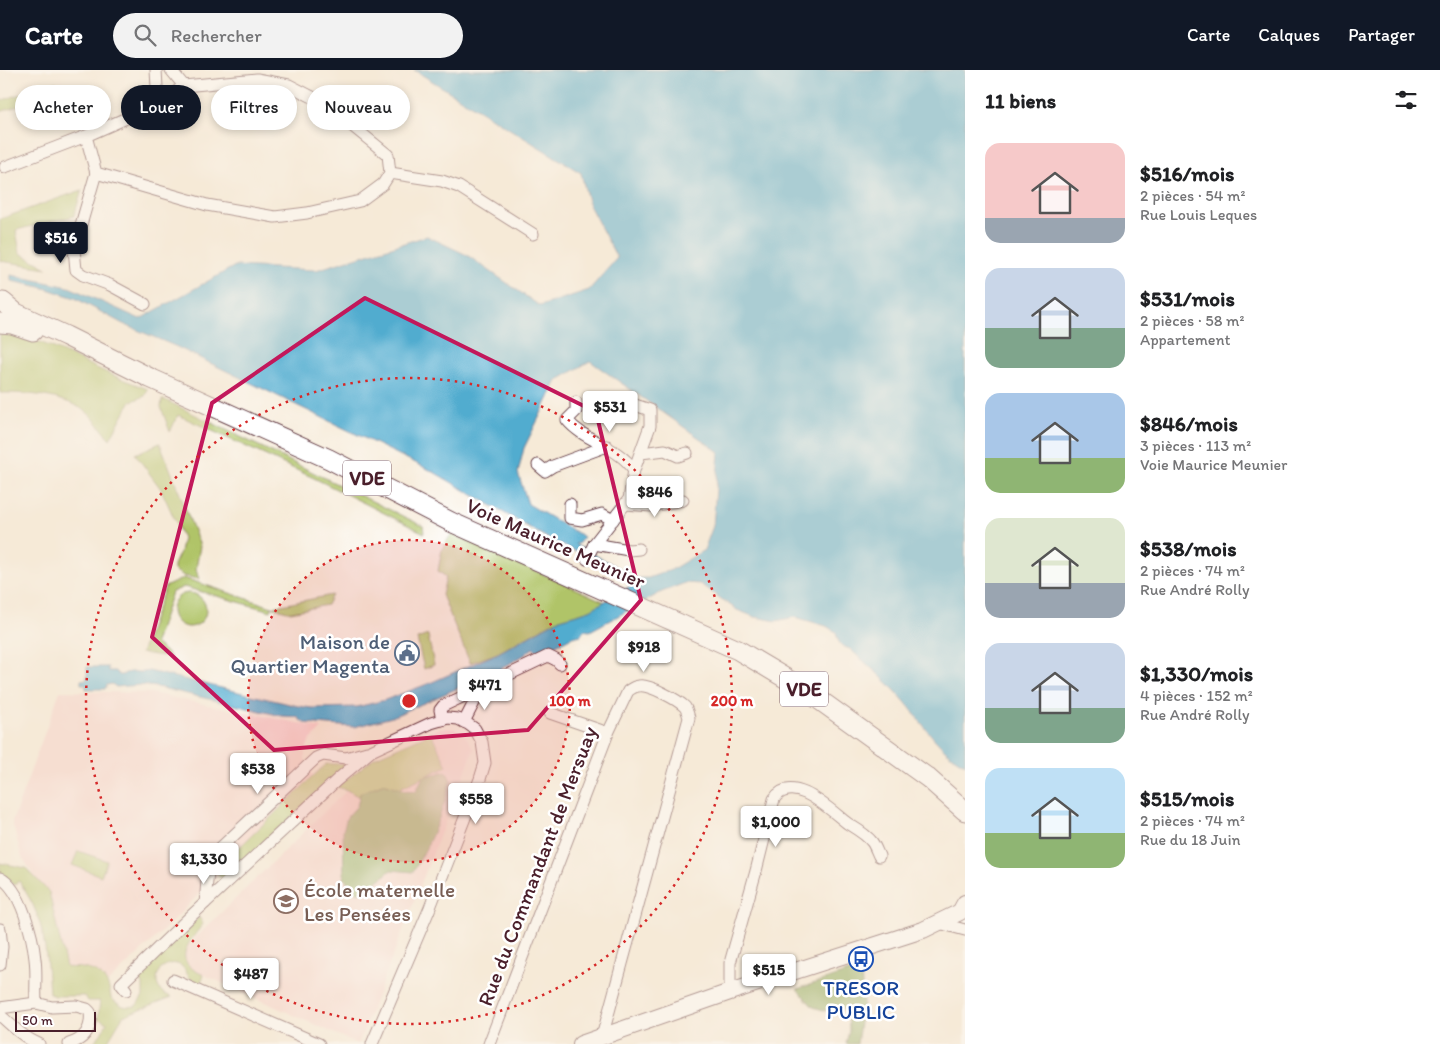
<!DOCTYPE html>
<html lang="fr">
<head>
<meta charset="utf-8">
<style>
  body { margin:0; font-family:Itim,sans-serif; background:#f2f2f2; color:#202124; height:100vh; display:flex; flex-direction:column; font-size:19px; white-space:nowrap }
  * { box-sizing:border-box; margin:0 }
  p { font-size:16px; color:#757577 }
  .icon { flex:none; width:28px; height:28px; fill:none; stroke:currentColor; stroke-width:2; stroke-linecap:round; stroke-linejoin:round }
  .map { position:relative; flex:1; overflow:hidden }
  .side { display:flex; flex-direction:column; background:#fff; width:475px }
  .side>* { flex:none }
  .top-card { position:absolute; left:15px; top:15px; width:475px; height:45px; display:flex; gap:10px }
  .scale { position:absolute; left:15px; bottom:12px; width:81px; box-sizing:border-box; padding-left:5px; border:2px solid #4a1f2b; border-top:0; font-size:14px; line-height:18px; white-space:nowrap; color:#4a1f2b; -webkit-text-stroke:4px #fff; paint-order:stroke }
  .price { position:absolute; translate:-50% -42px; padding:0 11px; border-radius:5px; background:#fff; color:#222; font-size:16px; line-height:32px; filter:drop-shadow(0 1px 2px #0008) }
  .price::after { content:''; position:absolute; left:50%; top:30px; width:15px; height:11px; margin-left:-8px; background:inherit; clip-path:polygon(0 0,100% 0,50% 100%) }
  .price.current { background:#111827; color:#fff }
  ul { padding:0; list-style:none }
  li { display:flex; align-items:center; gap:15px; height:125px; padding:0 20px }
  li span { display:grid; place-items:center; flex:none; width:140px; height:100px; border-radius:15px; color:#555 }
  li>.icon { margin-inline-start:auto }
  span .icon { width:60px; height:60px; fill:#fffc; stroke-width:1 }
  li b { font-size:21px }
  h2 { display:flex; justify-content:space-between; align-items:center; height:60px; padding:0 20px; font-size:21px }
  .tag { padding:0 18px; border-radius:22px; background:#fff; box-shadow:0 2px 8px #0003; font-size:18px; line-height:45px }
  .tag.current { background:#111827; color:#fff }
  header { display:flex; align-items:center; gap:30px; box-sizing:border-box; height:70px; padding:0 25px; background:#111827; color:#fff }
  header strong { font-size:24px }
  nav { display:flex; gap:28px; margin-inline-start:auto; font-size:18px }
  .search { width:350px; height:45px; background:#f2f2f2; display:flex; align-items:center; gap:12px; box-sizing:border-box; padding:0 18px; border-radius:28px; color:#757577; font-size:19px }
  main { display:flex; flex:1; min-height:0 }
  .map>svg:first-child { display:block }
  .built { fill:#f7d0ca }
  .green { fill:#b0c467; stroke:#7d7249 }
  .forest { fill:#8caa5c; stroke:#6b6444 }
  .water { fill:#51accf; stroke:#4e667d }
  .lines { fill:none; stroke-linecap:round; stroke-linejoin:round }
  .street-casing { stroke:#643d45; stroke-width:13 }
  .secondary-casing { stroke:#643d45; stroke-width:18 }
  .primary-casing { stroke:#643d45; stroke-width:21 }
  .street { stroke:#fff; stroke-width:11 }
  .secondary { stroke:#fff; stroke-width:16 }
  .primary { stroke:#fff; stroke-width:19 }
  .marked { fill:none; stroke:#c2185b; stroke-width:4; stroke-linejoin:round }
  .ring { fill:none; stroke:#d62828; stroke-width:2.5; stroke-dasharray:2.5 5 }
  .labels { text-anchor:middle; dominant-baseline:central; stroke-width:5; stroke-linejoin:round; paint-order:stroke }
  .shield { fill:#fff; stroke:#80626b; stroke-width:1 }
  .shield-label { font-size:20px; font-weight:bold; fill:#4a1f2b }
  .street-label { font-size:21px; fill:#4a1f2b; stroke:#fff }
  .service-label { font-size:21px; fill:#4e5e75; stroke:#fff; text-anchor:end }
  .education-label { font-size:21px; fill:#785e54; stroke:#fff; text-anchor:start }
  .transit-label { font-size:21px; fill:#164399; stroke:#fff }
  .centre { fill:#d62828; stroke:#fff; stroke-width:2.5 }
  .ring-label { font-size:15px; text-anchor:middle; font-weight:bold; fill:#d62828; stroke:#fff; stroke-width:5; stroke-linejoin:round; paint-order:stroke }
</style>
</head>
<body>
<header>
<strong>Carte</strong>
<div class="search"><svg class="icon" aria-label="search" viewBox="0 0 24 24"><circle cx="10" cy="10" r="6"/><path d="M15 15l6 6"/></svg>Rechercher</div>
<nav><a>Carte</a><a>Calques</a><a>Partager</a></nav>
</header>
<main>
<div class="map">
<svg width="965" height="974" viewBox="0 0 965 974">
  <rect width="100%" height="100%" fill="#fff"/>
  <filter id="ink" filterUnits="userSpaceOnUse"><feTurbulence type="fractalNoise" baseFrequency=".02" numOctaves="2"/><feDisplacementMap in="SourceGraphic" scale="10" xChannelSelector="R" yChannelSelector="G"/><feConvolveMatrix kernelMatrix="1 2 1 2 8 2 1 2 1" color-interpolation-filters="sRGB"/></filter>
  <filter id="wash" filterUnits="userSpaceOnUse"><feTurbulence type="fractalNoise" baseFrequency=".0096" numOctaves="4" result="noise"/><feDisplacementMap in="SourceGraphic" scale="20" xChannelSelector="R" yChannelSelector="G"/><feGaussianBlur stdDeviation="1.12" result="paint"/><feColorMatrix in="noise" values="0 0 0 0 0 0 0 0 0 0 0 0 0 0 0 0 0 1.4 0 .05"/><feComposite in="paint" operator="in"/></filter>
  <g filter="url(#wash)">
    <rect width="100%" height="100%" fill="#f6ead7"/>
    <!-- built -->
    <g class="built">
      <path d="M60 621 150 623 322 658 309 672 305 682V688L313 705 311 719 208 815 163 861 102 918 66 905 47 825 22 787 12 752Z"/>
      <path d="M441 658 455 659 466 667 474 679 358 974 191 899 184 888 186 877 347 720 374 688Z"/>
    </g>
    <!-- green -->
    <g class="green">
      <path d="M56 12 59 22 0 42V31Z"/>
      <path d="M82 120 74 146 16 160 20 183 47 198 0 191V149Z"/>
      <path d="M0 264C30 262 73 288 101 300 116 307 132 313 148 319L145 326 130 332 110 369C102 360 94 347 84 340 59 325 29 323 0 323Z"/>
      <path d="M162 330H165L423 456 424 463 316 409 178 345 170 362 161 337Z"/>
      <path d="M160 373 200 476 196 499 199 509 184 506 174 500V495L180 482 183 468 161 419 135 384Z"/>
      <path d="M452 463 605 532 590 540 557 550 498 583 470 593 442 525 446 507 438 501 442 479Z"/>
      <path d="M184 508 272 537 332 525 327 535 291 542 272 537 271 541 184 517 172 522 155 573 171 587 141 583 165 517Z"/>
      <circle cx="189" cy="540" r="17"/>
      <path d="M428 565 434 595 424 599 417 569Z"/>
      <path d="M431 663 447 696 402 717 401 724 380 739 347 720 337 717 374 688Z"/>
      <path d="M326 694H344V697L229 807H220L217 802 219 797Z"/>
      <path d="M78 781 107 791 101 806 72 795Z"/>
      <path d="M0 793 26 798 49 822 66 897C71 898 77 897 82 898 101 901 109 910 111 928 120 936 124 938 136 936L143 926V914L139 908 138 905 199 847 203 854C187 875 171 891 204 905L200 914C197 912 192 911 190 908 185 902 185 896 177 894 161 890 150 910 162 922 164 924 169 926 172 927L123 946 106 974H92L101 964 107 953 98 948 100 931H88L85 926H55L49 924C47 894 46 862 33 835 29 827 24 819 19 811L14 815 0 804Z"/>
    </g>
    <!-- forest -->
    <g class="forest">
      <path d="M446 701 451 710C442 744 431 771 413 802L391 800 367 820 357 823 344 808 343 761 347 747 357 736 360 723 384 713 404 720 416 721 423 707Z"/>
      <path d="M861 898 863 933 857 974H846L849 960 847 935 837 944 813 937 797 919Z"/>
    </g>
    <!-- water -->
    <path class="water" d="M414 0H965V694C936 680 920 647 898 624 884 608 866 594 850 579 840 576 838 573 836 562L826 556 795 547 776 551 755 547 737 540 700 514 685 513 662 522 590 561 584 560 581 565 572 567 554 576 537 581 533 578 526 584 499 600 392 647 354 657 304 653 297 647 282 646 157 617 140 615 116 617 112 614 107 615 105 619H86V614H81V610L87 609V597H108V601H115L119 605H122C130 599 140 604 149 601L298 636 312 638 357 637 385 630 430 613 498 583 557 550 590 540 637 512C630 502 603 494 591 488L593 484 638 508H648L671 500 704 480 713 456 719 382 590 291 557 311 524 378 518 403 528 434 584 467 578 474H575L579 477 586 478 588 481 584 485 549 469 432 401 177 277 123 254 75 228 41 217 11 211V205L69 217 140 249 235 196 316 200 427 166 467 185 540 236 589 220 617 188 589 135 581 103Z"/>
  </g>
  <g filter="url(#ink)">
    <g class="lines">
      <defs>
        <g id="street">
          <path d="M156 0 158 34"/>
          <path d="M171 0 184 16"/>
          <path d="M5 97 86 66 158 34 184 16 257 9 289 15 324 33 388 85 390 103 383 114 360 131 307 143 275 147 207 135 96 103 86 66"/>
          <path d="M96 103 74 179 76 200 83 205 110 215 145 234"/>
          <path d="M390 103 442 111 459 117 533 164"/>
          <path d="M576 332V341L567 350C585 372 617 375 634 400"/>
          <path d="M641 383 665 380 678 386 687 383"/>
          <path d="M538 395 545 401 553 396 607 376"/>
          <path d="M570 434V448L582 450 602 444 613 450"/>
          <path d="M626 434 651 436 683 430"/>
          <path d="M594 474 629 480 639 479"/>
          <path d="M587 489 594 474 629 429 634 400 650 356V340L626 332"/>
          <path d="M550 643 608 663"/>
          <path d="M442 650 440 640 443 636 548 586 556 590 560 594"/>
          <path d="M464 652 482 617"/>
          <path d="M0 808C21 818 33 868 35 889 37 903 35 919 36 933"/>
          <path d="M205 833C207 818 206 797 215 783L316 688 323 685 346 688 367 682"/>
          <path d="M939 853 965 860"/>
          <path d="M0 859 2 877 0 895"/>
          <path d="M173 910 319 974"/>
          <path d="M126 920 121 914 191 846 337 710 371 681 431 653 448 648 458 649 468 654 475 659 482 672 485 693 480 709 429 840 372 974"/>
          <path d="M730 922V893L756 801 774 729C792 702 830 740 847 753 855 758 866 764 872 772 875 776 877 782 879 786"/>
          <path d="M0 938 36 933 52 937 76 936 87 939 90 942C92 959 85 969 69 974"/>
          <path d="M0 945C12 956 24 968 39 974"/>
          <path d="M489 974 608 663 628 621C632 618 635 616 639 616 649 614 678 630 685 637 687 640 688 644 689 648L602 967"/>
        </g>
        <path id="secondary" d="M581 974 730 922 923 860 960 842 965 833"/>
        <g id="primary">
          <path d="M3 232 16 243 66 266 150 308 329 389 451 452 738 580 807 621 928 708 965 741"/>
          <path d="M0 253 12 254 33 261"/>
        </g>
      </defs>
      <!-- street casing -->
      <use href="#street" class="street-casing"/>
      <!-- secondary casing -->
      <use href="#secondary" class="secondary-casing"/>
      <!-- primary casing -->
      <use href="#primary" class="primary-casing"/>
      <!-- street -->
      <use href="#street" class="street"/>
      <!-- secondary -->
      <use href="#secondary" class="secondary"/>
      <!-- primary -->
      <use href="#primary" class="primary"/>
    </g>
  </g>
  <!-- marked area -->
  <path d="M0 0H965V974H0ZM365 228 596 342 641 530 528 660 274 680 152 567 212 333Z" fill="#f6ead7" fill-opacity=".55" fill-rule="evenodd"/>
  <path class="marked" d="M365 228 596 342 641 530 528 660 274 680 152 567 212 333Z"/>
  <!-- distance rings -->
  <circle cx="409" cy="631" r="161" fill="#d62828" fill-opacity=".12"/>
  <g class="ring">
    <circle cx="409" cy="631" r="161"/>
    <circle cx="409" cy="631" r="323"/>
  </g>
  <!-- icons -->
  <defs>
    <symbol id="civic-ring" viewBox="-11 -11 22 22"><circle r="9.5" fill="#fff" stroke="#5c6f8a" stroke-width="1.5"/><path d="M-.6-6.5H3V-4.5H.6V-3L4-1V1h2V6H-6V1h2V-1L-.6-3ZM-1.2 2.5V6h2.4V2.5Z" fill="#5c6f8a"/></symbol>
    <symbol id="school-ring" viewBox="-11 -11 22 22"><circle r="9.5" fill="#fff" stroke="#8d6e63" stroke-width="1.5"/><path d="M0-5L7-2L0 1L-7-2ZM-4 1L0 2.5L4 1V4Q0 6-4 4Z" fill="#8d6e63"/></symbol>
    <symbol id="bus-ring" viewBox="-11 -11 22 22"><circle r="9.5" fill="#fff" stroke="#1a4fb4" stroke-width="1.5"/><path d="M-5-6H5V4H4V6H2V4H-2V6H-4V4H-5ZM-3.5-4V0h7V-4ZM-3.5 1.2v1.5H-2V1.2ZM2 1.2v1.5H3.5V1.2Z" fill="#1a4fb4"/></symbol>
  </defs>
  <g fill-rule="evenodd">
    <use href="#civic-ring" x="393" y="569" width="28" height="28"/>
    <use href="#school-ring" x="272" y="817" width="28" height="28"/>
    <use href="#bus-ring" x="847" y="875" width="28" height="28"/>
  </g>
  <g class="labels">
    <!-- shield labels -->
    <g class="shield">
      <rect x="343" y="390.5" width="48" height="35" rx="4"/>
      <rect x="780" y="601.5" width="48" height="35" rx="4"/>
    </g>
    <g class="shield-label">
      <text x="367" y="408">VDE</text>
      <text x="804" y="619">VDE</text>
    </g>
    <!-- street labels -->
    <g class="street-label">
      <text transform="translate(556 473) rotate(24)">Voie Maurice Meunier</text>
      <text transform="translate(537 796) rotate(-69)">Rue du Commandant de Mersuay</text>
    </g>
    <!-- service labels -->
    <g class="service-label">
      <text x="390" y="571">Maison de<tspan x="390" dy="24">Quartier Magenta</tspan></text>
    </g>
    <!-- education labels -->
    <g class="education-label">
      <text x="304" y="819">École maternelle<tspan x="304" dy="24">Les Pensées</tspan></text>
    </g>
    <!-- transit labels -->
    <g class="transit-label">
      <text x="861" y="917">TRESOR<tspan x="861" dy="24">PUBLIC</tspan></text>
    </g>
  </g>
  <circle cx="409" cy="631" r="8" class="centre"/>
  <g class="ring-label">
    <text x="570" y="636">100 m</text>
    <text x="732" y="636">200 m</text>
  </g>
</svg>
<div class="scale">50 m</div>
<b class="price current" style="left:61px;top:194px">$516</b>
<b class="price" style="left:610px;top:363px">$531</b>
<b class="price" style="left:655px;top:448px">$846</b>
<b class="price" style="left:644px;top:603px">$918</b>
<b class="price" style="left:485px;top:641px">$471</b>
<b class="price" style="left:258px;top:725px">$538</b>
<b class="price" style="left:476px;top:755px">$558</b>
<b class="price" style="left:776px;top:778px">$1,000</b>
<b class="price" style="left:204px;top:815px">$1,330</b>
<b class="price" style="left:769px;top:926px">$515</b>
<b class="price" style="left:251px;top:930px">$487</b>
<div class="top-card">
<a class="tag">Acheter</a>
<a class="tag current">Louer</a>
<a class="tag">Filtres</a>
<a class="tag">Nouveau</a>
</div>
</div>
<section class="side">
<h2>11 biens<svg class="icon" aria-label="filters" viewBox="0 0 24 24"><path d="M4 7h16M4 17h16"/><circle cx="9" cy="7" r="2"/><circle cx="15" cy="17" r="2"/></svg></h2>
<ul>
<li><span style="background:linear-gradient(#f6c9c9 75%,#9aa5b1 0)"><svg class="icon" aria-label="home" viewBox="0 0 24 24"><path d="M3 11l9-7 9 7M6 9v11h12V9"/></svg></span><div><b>$516/mois</b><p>2 pièces · 54 m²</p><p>Rue Louis Leques</p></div></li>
<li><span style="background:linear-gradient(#c9d6e8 60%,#7fa58c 0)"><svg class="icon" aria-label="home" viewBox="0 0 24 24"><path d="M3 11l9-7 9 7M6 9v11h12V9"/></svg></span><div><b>$531/mois</b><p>2 pièces · 58 m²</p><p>Appartement</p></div></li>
<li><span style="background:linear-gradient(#a9c7e8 65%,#8fb573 0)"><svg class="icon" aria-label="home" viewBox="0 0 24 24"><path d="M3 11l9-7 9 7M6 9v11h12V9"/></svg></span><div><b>$846/mois</b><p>3 pièces · 113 m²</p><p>Voie Maurice Meunier</p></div></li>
<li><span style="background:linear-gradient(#dfe7d0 65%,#9aa5b1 0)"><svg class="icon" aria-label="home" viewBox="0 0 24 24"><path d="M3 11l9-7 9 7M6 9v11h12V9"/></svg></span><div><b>$538/mois</b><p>2 pièces · 74 m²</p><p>Rue André Rolly</p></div></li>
<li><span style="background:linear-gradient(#c9d6e8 65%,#7fa58c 0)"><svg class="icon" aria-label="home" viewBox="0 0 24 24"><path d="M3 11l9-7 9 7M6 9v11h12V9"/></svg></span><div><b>$1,330/mois</b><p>4 pièces · 152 m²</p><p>Rue André Rolly</p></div></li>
<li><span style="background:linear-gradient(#bfe0f5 65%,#8fb573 0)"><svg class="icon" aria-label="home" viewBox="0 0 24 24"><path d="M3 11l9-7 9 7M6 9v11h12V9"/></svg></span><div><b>$515/mois</b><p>2 pièces · 74 m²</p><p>Rue du 18 Juin</p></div></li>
</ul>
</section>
</main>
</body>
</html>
